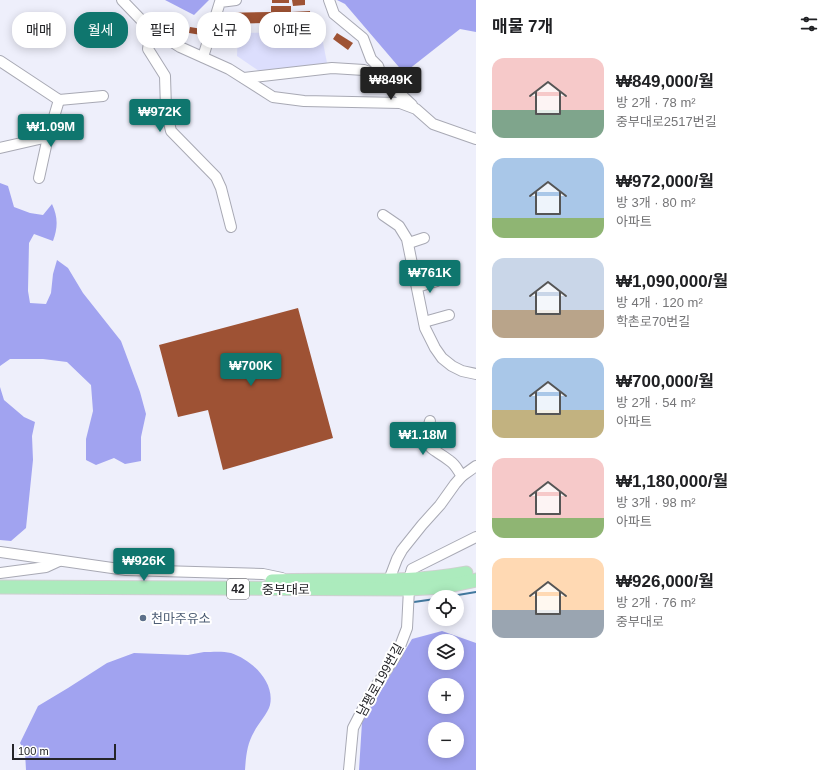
<!DOCTYPE html>
<html lang="ko">
<head>
<meta charset="utf-8">
<style>
  body { margin:0; font-family:Helvetica,"Noto Sans KR",sans-serif; background:#f2f2f2; color:#202124; height:100vh; display:flex; flex-direction:column; font-size:15px; white-space:nowrap }
  * { box-sizing:border-box; margin:0 }
  p { font-size:13px; color:#757577 }
  .icon { flex:none; width:22px; height:22px; fill:none; stroke:currentColor; stroke-width:2; stroke-linecap:round; stroke-linejoin:round }
  .map { position:relative; flex:1; overflow:hidden }
  .sheet { display:flex; flex-direction:column; background:#fff; width:360px }
  .sheet>* { flex:none }
  .top-card { position:absolute; left:12px; top:12px; width:380px; height:36px; display:flex; gap:8px }
  .tools { position:absolute; left:428px; top:590px; display:grid; gap:8px }
  .tools a { display:grid; place-items:center; width:36px; height:36px; border-radius:50%; background:#fff; box-shadow:0 2px 10px #0003; font-size:20px }
  .scale { position:absolute; left:12px; bottom:10px; width:104px; box-sizing:border-box; padding-left:4px; border:2px solid #252529; border-top:0; font-size:11px; line-height:14px; white-space:nowrap; color:#252529; -webkit-text-stroke:3px #fff; paint-order:stroke }
  .price { position:absolute; translate:-50% -34px; padding:0 9px; border-radius:4px; background:#0f766e; color:#fff; font-size:13px; line-height:26px; filter:drop-shadow(0 1px 2px #0008) }
  .price::after { content:''; position:absolute; left:50%; top:24px; width:12px; height:9px; margin-left:-6px; background:inherit; clip-path:polygon(0 0,100% 0,50% 100%) }
  .price.current { background:#222; color:#fff }
  ul { padding:0; list-style:none }
  li { display:flex; align-items:center; gap:12px; height:100px; padding:0 16px }
  li span { display:grid; place-items:center; flex:none; width:112px; height:80px; border-radius:12px; color:#555 }
  li>.icon { margin-inline-start:auto }
  span .icon { width:48px; height:48px; fill:#fffc; stroke-width:1 }
  li b { font-size:17px }
  h2 { display:flex; justify-content:space-between; align-items:center; height:48px; padding:0 16px; font-size:17px }
  .chip { padding:0 14px; border-radius:16px; background:#fff; box-shadow:0 2px 10px #0003; font-size:14px; line-height:36px }
  .chip.current { background:#0f766e; color:#fff }
  main { display:flex; flex:1; min-height:0 }
  .map>svg:first-child { display:block }
  .green { fill:#dcdefd }
  .forest { fill:#a1a3f0; fill-rule:evenodd }
  .lines { fill:none; stroke-linecap:round; stroke-linejoin:round }
  .stream { stroke:#41789e; stroke-width:2 }
  .building { fill:#9e5234 }
  .minor-casing { stroke:#a8a9b4; stroke-width:12 }
  .major-casing { stroke:#cfcfd0; stroke-width:15 }
  .minor { stroke:#fff; stroke-width:10 }
  .major { stroke:#acebbd; stroke-width:13 }
  .service-dot { fill:#5c6f8a; stroke:#fff; stroke-width:1.5 }
  .labels { text-anchor:middle; dominant-baseline:central; stroke-width:4; stroke-linejoin:round; paint-order:stroke }
  .shield { fill:#fff; stroke:#666669; stroke-width:1 }
  .shield-label { font-size:12px; font-weight:bold; fill:#252529 }
  .street-label { font-size:13px; fill:#252529; stroke:#fff }
  .service-label { font-size:13px; fill:#4e5e75; stroke:#fff; text-anchor:start }
</style>
</head>
<body>
<main>
<div class="map">
<svg width="476" height="770" viewBox="0 0 476 770">
  <rect width="100%" height="100%" fill="#eeeffb"/>
  <!-- green -->
  <path class="green" d="M321 32 327 63 259 71 237 56 238 33Z"/>
  <!-- forest -->
  <g class="forest">
    <path d="M165 0H209L194 15Z"/>
    <path d="M337 0H476V32L460 29 404 73 345 4Z"/>
    <path d="M0 183 8 186 14 207 30 213 43 215 52 204C58 217 58 227 53 241L34 234 29 243 28 291 30 303 46 304 51 293 53 274 57 260 68 268 83 293 121 341 140 392 146 414 141 437V461L125 464 114 458 96 465 86 460V439L93 411 91 385 67 362 43 359H10L0 366Z"/>
    <path d="M0 387 4 400 24 417 35 422 32 436 33 460 26 528 11 541 0 540Z"/>
    <path d="M442 631 476 643V770H359L362 722 412 639ZM435 641H457V663H435ZM435 685H457V707H435ZM435 729H457V751H435Z"/>
    <path d="M204 652C212 652 223 651 231 653 252 660 275 682 270 705 268 713 258 724 254 732 247 744 246 756 245 770H26L25 752 20 743 38 706 68 688 107 663 134 653 188 655Z"/>
  </g>
  <g class="lines">
    <!-- stream -->
    <g class="stream">
      <path d="M446 597 476 592"/>
      <path d="M414 602 435 599"/>
    </g>
  </g>
  <!-- building -->
  <g class="building">
    <rect x="272" y="0" width="17" height="3"/>
    <path d="M292 0H305V5L293 6Z"/>
    <path d="M271 6H291V12L310 11 311 22 218 24V13L271 12Z"/>
    <path d="M190 27 202 29 201 35 189 33Z"/>
    <path d="M337 33 353 43 348 50 333 39Z"/>
    <path d="M298 308 333 438 223 470 208 410 178 417 159 345Z"/>
  </g>
  <g class="lines">
    <defs>
      <g id="minor">
        <path d="M122 0 147 26 180 47 229 69 273 97 304 101 400 103 416 109 433 124 476 139"/>
        <path d="M329 0 334 14 363 38 371 59 378 66 382 77"/>
        <path d="M158 33 149 43 148 49 165 76 166 109 171 131 216 177 221 188 231 227"/>
        <path d="M203 57 220 2 236 0"/>
        <path d="M0 61 59 100 103 96"/>
        <path d="M244 78 332 68 364 70 382 77 412 105"/>
        <path d="M0 148 48 137 59 100"/>
        <path d="M39 178 48 137"/>
        <path d="M383 215 399 226 407 239 425 328 435 348 442 358 452 366 462 371 476 374"/>
        <path d="M409 243 424 238"/>
        <path d="M417 287 437 281"/>
        <path d="M424 322 449 315"/>
        <path d="M430 421C421 450 431 446 450 461 456 465 458 471 462 476"/>
        <path d="M0 552 126 570 263 574 282 578"/>
        <path d="M0 573 46 567 59 561"/>
        <path d="M409 579 412 569 476 537"/>
        <path d="M389 580 397 559 402 550 422 525 440 505 455 484 462 476 476 466"/>
        <path d="M349 770 353 728 370 695 397 654 407 628 409 589"/>
      </g>
      <g id="major">
        <path d="M272 581C337 578 402 585 466 573"/>
        <path d="M0 587 409 589 444 587 476 580"/>
      </g>
    </defs>
    <!-- minor casing -->
    <use href="#minor" class="minor-casing"/>
    <!-- major casing -->
    <use href="#major" class="major-casing"/>
    <!-- minor -->
    <use href="#minor" class="minor"/>
    <!-- major -->
    <use href="#major" class="major"/>
  </g>
  <!-- markers -->
  <circle class="service-dot" cx="143" cy="618" r="4"/>
  <g class="labels">
    <!-- shield labels -->
    <rect class="shield" x="227" y="579" width="22" height="20" rx="3"/>
    <g class="shield-label">
      <text x="238" y="589">42</text>
    </g>
    <!-- street labels -->
    <g class="street-label">
      <text x="286" y="589">중부대로</text>
      <text transform="translate(380 680) rotate(-61)">남평로199번길</text>
    </g>
    <!-- service labels -->
    <g class="service-label">
      <text x="151" y="618">천마주유소</text>
    </g>
  </g>
</svg>
<div class="tools">
<a><svg class="icon" aria-label="locate" viewBox="0 0 24 24"><circle cx="12" cy="12" r="6"/><path d="M12 2v4M12 18v4M2 12h4M18 12h4"/></svg></a>
<a><svg class="icon" aria-label="layers" viewBox="0 0 24 24"><path d="M12 4l9 5-9 5-9-5zM3 14l9 5 9-5"/></svg></a>
<a>+</a>
<a>−</a>
</div>
<div class="scale">100 m</div>
<b class="price current" style="left:391px;top:101px">₩849K</b>
<b class="price" style="left:160px;top:133px">₩972K</b>
<b class="price" style="left:51px;top:148px">₩1.09M</b>
<b class="price" style="left:430px;top:294px">₩761K</b>
<b class="price" style="left:251px;top:387px">₩700K</b>
<b class="price" style="left:423px;top:456px">₩1.18M</b>
<b class="price" style="left:144px;top:582px">₩926K</b>
<div class="top-card">
<a class="chip">매매</a>
<a class="chip current">월세</a>
<a class="chip">필터</a>
<a class="chip">신규</a>
<a class="chip">아파트</a>
</div>
</div>
<section class="sheet">
<h2>매물 7개<svg class="icon" aria-label="filters" viewBox="0 0 24 24"><path d="M4 7h16M4 17h16"/><circle cx="9" cy="7" r="2"/><circle cx="15" cy="17" r="2"/></svg></h2>
<ul>
<li><span style="background:linear-gradient(#f6c9c9 65%,#7fa58c 0)"><svg class="icon" aria-label="home" viewBox="0 0 24 24"><path d="M3 11l9-7 9 7M6 9v11h12V9"/></svg></span><div><b>₩849,000/월</b><p>방 2개 · 78 m²</p><p>중부대로2517번길</p></div></li>
<li><span style="background:linear-gradient(#a9c7e8 75%,#8fb573 0)"><svg class="icon" aria-label="home" viewBox="0 0 24 24"><path d="M3 11l9-7 9 7M6 9v11h12V9"/></svg></span><div><b>₩972,000/월</b><p>방 3개 · 80 m²</p><p>아파트</p></div></li>
<li><span style="background:linear-gradient(#c9d6e8 65%,#b9a48a 0)"><svg class="icon" aria-label="home" viewBox="0 0 24 24"><path d="M3 11l9-7 9 7M6 9v11h12V9"/></svg></span><div><b>₩1,090,000/월</b><p>방 4개 · 120 m²</p><p>학촌로70번길</p></div></li>
<li><span style="background:linear-gradient(#a9c7e8 65%,#c2b280 0)"><svg class="icon" aria-label="home" viewBox="0 0 24 24"><path d="M3 11l9-7 9 7M6 9v11h12V9"/></svg></span><div><b>₩700,000/월</b><p>방 2개 · 54 m²</p><p>아파트</p></div></li>
<li><span style="background:linear-gradient(#f6c9c9 75%,#8fb573 0)"><svg class="icon" aria-label="home" viewBox="0 0 24 24"><path d="M3 11l9-7 9 7M6 9v11h12V9"/></svg></span><div><b>₩1,180,000/월</b><p>방 3개 · 98 m²</p><p>아파트</p></div></li>
<li><span style="background:linear-gradient(#ffd9b3 65%,#9aa5b1 0)"><svg class="icon" aria-label="home" viewBox="0 0 24 24"><path d="M3 11l9-7 9 7M6 9v11h12V9"/></svg></span><div><b>₩926,000/월</b><p>방 2개 · 76 m²</p><p>중부대로</p></div></li>
</ul>
</section>
</main>
</body>
</html>
